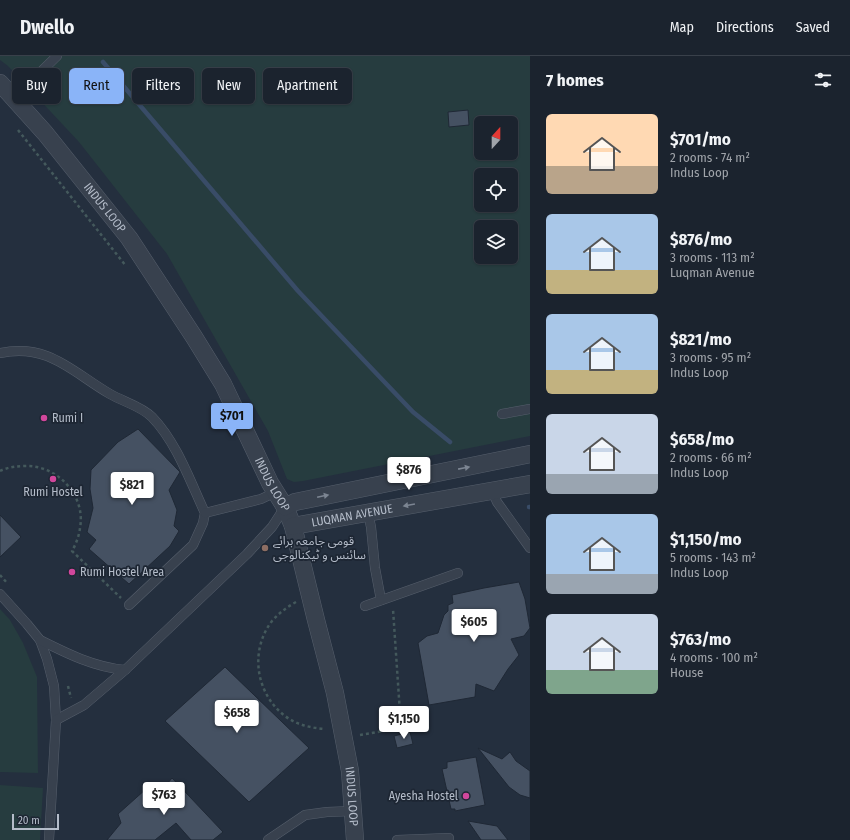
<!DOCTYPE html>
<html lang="en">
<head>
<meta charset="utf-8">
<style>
  body { margin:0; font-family:"Fira Sans Condensed","Noto Sans Arabic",sans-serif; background:#242b36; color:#f1f3f6; height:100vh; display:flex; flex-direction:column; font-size:15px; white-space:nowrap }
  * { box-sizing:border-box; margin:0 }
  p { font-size:13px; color:#a0a4aa }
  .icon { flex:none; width:22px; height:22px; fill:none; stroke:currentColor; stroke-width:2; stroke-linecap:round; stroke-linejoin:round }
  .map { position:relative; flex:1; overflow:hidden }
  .details { display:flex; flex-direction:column; background:#1b232e; width:320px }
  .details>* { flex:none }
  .top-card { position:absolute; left:12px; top:12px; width:380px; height:36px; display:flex; gap:8px }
  .needle { width:26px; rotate:21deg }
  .buttons { position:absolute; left:474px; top:60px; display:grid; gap:8px }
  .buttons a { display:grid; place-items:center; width:44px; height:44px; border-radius:6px; background:#1b232e; box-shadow:0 1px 3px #0004,0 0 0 1px #39404a; font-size:20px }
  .scale { position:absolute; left:12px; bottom:10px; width:47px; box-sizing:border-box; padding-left:4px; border:2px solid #b4bcc9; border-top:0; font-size:11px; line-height:14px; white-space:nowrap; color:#b4bcc9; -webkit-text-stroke:3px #1d2633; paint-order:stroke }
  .price { position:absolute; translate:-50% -34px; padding:0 9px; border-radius:4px; background:#fff; color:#222; font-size:13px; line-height:26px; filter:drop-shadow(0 1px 2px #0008) }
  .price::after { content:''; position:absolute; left:50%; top:24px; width:12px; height:9px; margin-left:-6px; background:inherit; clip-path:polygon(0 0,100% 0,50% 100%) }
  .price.active { background:#8ab4f8; color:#111 }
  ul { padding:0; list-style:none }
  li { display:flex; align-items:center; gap:12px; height:100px; padding:0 16px }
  li span { display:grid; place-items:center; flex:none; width:112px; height:80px; border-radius:6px; color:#555 }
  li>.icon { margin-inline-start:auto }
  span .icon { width:48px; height:48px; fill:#fffc; stroke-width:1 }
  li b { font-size:17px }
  h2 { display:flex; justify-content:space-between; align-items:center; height:48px; padding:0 16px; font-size:17px }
  .pill { padding:0 14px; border-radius:6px; background:#1b232e; box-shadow:0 1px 3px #0004,0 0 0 1px #39404a; font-size:14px; line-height:36px }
  .pill.active { background:#8ab4f8; color:#111 }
  header { display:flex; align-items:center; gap:24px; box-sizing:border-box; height:56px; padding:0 20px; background:#1b232e; border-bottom:1px solid #39404a }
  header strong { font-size:19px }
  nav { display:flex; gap:22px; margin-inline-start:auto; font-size:14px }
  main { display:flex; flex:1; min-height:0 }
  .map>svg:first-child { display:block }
  .green { fill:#263c3f; fill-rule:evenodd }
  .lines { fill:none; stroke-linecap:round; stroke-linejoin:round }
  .stream { stroke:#394c67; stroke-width:4.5 }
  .building { fill:#455162; stroke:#1f2835 }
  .service-casing { stroke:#565f6c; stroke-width:10 }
  .minor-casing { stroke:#565f6c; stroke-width:18 }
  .path { stroke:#44595c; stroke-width:2.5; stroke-dasharray:3 3; stroke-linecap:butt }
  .service { stroke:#38414e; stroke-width:9 }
  .minor { stroke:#38414e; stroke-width:17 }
  .oneway { fill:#7c8592 }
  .hotel-dot { fill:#d1479c; stroke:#1d2633; stroke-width:1.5 }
  .education-dot { fill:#8d6e63; stroke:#1d2633; stroke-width:1.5 }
  .labels { text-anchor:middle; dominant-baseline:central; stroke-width:3.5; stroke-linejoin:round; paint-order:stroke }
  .street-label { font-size:12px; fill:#b4bcc9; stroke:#1d2633 }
  .poi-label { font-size:12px; fill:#b4bcc9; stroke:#1d2633; text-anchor:start }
</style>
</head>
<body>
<header>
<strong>Dwello</strong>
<nav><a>Map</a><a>Directions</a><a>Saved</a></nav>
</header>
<main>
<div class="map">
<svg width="530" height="784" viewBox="0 0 530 784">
  <rect width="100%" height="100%" fill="#242f3e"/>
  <!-- green -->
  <g class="green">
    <path d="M0 0H530V380L303 425 294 426 287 423 268 375 167 198 79 86 8 10 0 4ZM481 67H511V97H481ZM481 119H511V149H481ZM481 171H511V201H481Z"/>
    <path d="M0 553 10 564 23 587 37 621 38 717 0 716Z"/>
    <path d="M0 729 43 732 40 784H0Z"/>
  </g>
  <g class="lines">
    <!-- stream -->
    <g class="stream">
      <path d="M103 6 298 235 413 356 450 386"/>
      <path d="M529 451H530"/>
    </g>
  </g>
  <!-- building -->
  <g class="building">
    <path d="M468 54 469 69 449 71 448 56Z"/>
    <path d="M138 373 180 416 169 434 177 454 174 470 179 475 170 490 129 528 89 493 96 484 87 476 93 452 90 433 91 414 118 386Z"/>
    <path d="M0 459 21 481 0 501Z"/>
    <path d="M519 526 525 543 530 572 524 580 511 583 519 599 508 613 494 635 476 628 475 641 429 649 418 587 427 580 438 577 444 559 448 555V549L453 547 452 539 484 532Z"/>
    <path d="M225 611 309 692 249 746 165 665Z"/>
    <path d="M410 676 413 688 397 692 394 680Z"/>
    <path d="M478 692 502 703 510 696 516 705 530 715V742L520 739 509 731Z"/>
    <path d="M476 701 485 749 455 755V753H451L442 713 447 712V706Z"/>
    <path d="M172 722 223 776 213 784H191L176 767 155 784H107L121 767 118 758 146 733 151 738 157 732 162 734Z"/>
    <path d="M468 765 497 770 508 784H481Z"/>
  </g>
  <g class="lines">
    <defs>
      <g id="service">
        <path d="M14 42 57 0"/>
        <path d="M0 297C49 287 72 316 110 338 124 346 141 350 152 361 177 387 190 425 205 457L203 467 193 489 129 549"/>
        <path d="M502 358 530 353"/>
        <path d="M492 435 497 446 530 492"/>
        <path d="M205 457 261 443 276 436"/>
        <path d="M368 457 371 471 375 512 381 544"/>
        <path d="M0 538 27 568 40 584 47 603 54 630 56 664 49 784"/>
        <path d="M365 550 458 517"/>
        <path d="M40 584C68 598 94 611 125 614"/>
        <path d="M56 664 84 649 125 614 247 498 272 471 285 451"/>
        <path d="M268 784 305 759 327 756 353 755"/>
        <path d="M397 784 449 782"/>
      </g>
      <g id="minor">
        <path id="s1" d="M0 27 45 77 129 182 194 281 223 328 270 427 285 451 293 470 316 564 335 637 350 715 355 784"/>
        <path d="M285 451 295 446 530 398"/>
        <path id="s2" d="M293 470 530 428"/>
      </g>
    </defs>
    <!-- service casing -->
    <use href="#service" class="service-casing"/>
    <!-- minor casing -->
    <use href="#minor" class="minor-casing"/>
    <!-- path -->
    <g class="path">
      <path d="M18 74 126 210"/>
      <path d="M0 415C8 411 17 410 27 410 58 410 86 440 80 472 79 480 76 488 72 495L121 542"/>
      <path d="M0 519 8 528"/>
      <path d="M296 546C287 551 279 557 272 565 249 595 256 638 285 660 297 669 311 672 325 673"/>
      <path d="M68 630 71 642"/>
      <path d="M360 679 401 672 393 553"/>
    </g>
    <!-- service -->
    <use href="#service" class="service"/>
    <!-- minor -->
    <use href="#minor" class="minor"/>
  </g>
  <!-- one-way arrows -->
  <defs><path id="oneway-solid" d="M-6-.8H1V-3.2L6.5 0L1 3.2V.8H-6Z"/></defs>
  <g class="oneway">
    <use href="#oneway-solid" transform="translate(464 412) rotate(-11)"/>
    <use href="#oneway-solid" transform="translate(323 440) rotate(-12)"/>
    <use href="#oneway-solid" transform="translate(409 449) rotate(170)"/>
  </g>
  <!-- markers -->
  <g class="hotel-dot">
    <circle cx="44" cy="362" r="4"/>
    <circle cx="53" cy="423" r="4"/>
    <circle cx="72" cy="516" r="4"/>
    <circle cx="466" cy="740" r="4"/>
  </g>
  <circle class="education-dot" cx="265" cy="492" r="4"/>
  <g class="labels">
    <!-- street labels -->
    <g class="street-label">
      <text stroke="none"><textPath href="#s1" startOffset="163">INDUS LOOP</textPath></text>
      <text stroke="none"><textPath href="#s1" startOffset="487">INDUS LOOP</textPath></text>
      <text stroke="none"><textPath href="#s2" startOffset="60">LUQMAN AVENUE</textPath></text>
      <text stroke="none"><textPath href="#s1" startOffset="811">INDUS LOOP</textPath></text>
    </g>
    <!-- poi labels -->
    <g class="poi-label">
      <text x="52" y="362">Rumi I</text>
      <text x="53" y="436" text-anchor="middle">Rumi Hostel</text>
      <text x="273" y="485">قومی جامعہ برائے<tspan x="273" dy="14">سائنس و ٹیکنالوجی</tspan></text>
      <text x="80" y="516">Rumi Hostel Area</text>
      <text x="458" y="740" text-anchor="end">Ayesha Hostel</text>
    </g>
  </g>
</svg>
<div class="buttons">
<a><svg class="needle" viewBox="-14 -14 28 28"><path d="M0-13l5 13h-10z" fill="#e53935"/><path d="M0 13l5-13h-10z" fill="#a0a4aa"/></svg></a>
<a><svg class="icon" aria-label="locate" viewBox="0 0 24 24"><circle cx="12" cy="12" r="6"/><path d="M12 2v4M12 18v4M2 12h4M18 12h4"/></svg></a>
<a><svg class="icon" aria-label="layers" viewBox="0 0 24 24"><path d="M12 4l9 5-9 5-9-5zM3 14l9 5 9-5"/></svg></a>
</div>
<div class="scale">20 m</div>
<b class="price active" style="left:232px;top:381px">$701</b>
<b class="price" style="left:409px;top:435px">$876</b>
<b class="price" style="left:132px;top:450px">$821</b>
<b class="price" style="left:474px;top:587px">$605</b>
<b class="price" style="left:237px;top:678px">$658</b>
<b class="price" style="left:404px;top:684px">$1,150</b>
<b class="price" style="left:164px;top:760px">$763</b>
<div class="top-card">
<a class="pill">Buy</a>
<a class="pill active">Rent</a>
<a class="pill">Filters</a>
<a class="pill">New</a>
<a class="pill">Apartment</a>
</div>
</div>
<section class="details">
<h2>7 homes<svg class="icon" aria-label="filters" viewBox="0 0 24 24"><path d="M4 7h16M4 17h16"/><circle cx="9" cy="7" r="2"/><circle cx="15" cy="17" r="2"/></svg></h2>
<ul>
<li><span style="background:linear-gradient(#ffd9b3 65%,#b9a48a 0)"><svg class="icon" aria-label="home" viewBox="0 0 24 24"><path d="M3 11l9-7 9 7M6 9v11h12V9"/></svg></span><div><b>$701/mo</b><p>2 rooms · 74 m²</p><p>Indus Loop</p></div></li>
<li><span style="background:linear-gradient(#a9c7e8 70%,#c2b280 0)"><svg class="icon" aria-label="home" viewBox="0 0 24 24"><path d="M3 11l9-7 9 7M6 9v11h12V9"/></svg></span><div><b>$876/mo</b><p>3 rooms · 113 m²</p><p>Luqman Avenue</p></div></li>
<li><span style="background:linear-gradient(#a9c7e8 70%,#c2b280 0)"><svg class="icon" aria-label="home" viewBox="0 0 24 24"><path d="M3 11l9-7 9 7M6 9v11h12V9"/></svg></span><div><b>$821/mo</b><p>3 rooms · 95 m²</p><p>Indus Loop</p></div></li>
<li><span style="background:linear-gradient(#c9d6e8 75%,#9aa5b1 0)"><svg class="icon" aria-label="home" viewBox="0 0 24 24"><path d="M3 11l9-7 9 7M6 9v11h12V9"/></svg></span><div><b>$658/mo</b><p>2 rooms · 66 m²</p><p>Indus Loop</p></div></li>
<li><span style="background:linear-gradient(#a9c7e8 75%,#9aa5b1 0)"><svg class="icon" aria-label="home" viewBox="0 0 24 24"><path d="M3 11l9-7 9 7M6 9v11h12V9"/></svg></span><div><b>$1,150/mo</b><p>5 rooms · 143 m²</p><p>Indus Loop</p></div></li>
<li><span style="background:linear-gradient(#c9d6e8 70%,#7fa58c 0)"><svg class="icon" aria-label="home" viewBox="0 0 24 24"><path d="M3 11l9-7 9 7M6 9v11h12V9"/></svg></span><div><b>$763/mo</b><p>4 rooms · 100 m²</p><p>House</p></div></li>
</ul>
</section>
</main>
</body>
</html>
